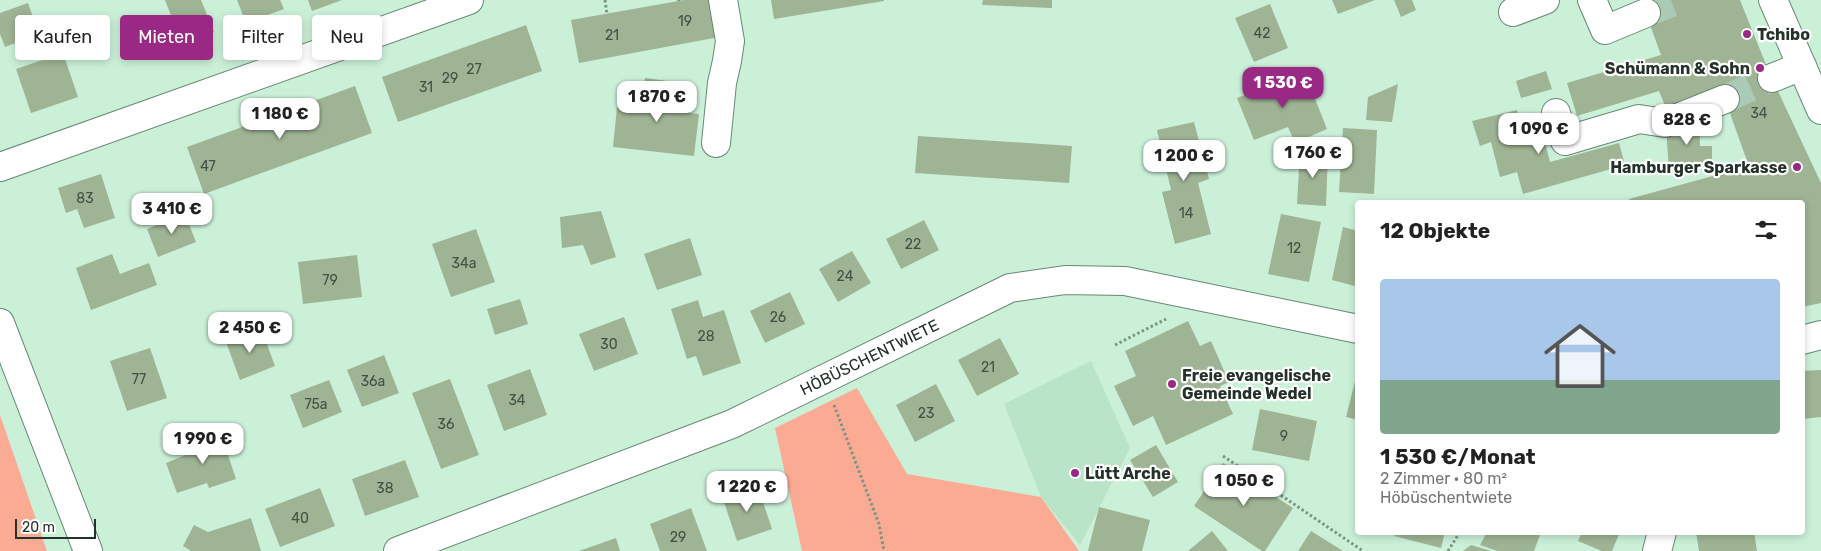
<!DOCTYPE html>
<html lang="de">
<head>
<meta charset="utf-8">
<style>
  body { margin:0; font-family:Rubik,sans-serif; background:#f2f2f2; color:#222; height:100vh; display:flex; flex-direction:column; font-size:19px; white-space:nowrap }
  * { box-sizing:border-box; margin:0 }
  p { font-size:16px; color:#767676 }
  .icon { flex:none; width:28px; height:28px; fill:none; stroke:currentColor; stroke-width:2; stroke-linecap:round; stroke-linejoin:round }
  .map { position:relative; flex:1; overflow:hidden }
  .panel { position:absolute; left:1355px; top:200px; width:450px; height:335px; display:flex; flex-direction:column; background:#fff; border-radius:5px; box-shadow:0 2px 8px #0003 }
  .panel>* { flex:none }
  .banner { position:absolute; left:15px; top:15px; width:475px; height:45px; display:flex; gap:10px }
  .scale { position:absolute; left:15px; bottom:12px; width:81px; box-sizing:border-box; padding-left:5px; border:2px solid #243229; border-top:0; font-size:14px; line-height:18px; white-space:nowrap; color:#243229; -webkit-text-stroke:4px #fff; paint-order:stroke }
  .price { position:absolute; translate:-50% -42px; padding:0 11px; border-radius:10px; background:#fff; color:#222; font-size:16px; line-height:32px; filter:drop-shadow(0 1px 2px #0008) }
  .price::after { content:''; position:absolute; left:50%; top:30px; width:15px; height:11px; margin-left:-8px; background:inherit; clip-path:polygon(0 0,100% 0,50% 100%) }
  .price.current { background:#9a2885; color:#fff }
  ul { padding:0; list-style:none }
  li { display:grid; align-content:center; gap:10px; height:265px; padding:0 25px }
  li+li { border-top:1px solid #e0e0e0 }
  li span { display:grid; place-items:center; height:155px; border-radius:5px; color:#555 }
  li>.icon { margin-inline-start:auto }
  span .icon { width:90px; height:90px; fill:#fffc; stroke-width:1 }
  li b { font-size:21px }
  h2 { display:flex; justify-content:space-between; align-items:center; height:60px; padding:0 25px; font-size:21px }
  .chip { padding:0 18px; border-radius:5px; background:#fff; box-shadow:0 2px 8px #0003; font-size:18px; line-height:45px }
  .chip.current { background:#9a2885; color:#fff }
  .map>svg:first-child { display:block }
  .built { fill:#b9e4c7 }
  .green { fill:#fbaa93 }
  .building { fill:#9eb494 }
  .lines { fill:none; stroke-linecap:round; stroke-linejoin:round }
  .minor-tunnel { stroke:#aacab5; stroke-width:28; stroke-dasharray:28 14; stroke-linecap:butt }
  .minor-casing { stroke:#678873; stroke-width:30 }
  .path { stroke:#7b9584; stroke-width:3; stroke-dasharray:2.5 2.5; stroke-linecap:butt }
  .minor { stroke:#fff; stroke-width:28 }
  .poi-dot { fill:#9a2885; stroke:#fff; stroke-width:2 }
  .labels { text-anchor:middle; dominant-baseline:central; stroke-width:4.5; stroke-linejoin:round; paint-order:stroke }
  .number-label { font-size:14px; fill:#425244 }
  .poi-label { font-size:16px; font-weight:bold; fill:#243229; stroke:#fff; text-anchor:start }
  .street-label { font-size:16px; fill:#243229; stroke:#fff }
</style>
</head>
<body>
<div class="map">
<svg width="1821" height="551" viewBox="0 0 1821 551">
  <rect width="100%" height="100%" fill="#cbf0d8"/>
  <!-- built -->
  <path class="built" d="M1091 361 1130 448 1080 545 1041 497 1004 404Z"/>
  <!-- green -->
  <g class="green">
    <path d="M857 388 907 474 1041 497 1079 551H802L775 428Z"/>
    <path d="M0 415 47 551H0Z"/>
  </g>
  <!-- building -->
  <g class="building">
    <path d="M165 0H201L214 32 182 44Z"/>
    <path d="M237 0H280L284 9 246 23Z"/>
    <path d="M308 0H342L312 11Z"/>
    <path d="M684 0H719L725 36 579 63 571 20Z"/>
    <path d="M771 0H884V1L774 19Z"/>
    <path d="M983 0H1052V8L982 5Z"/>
    <path d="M1332 0H1375L1338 14Z"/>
    <path d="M1394 0H1412L1416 10 1401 17Z"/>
    <path d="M1641 0H1740L1769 72 1821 183V303L1802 307V202H1630L1629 199 1720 174 1747 161 1725 99 1669 115 1659 91 1577 116 1567 83 1661 55Z"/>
    <path d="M28 3 39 34 5 47 0 34V13Z"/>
    <path d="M1270 4 1288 48 1254 62 1235 18Z"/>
    <path d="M526 25 542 71 398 122 382 77Z"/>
    <path d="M63 53 78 97 31 113 16 69Z"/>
    <path d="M1304 71 1327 129 1295 143 1288 127 1254 140 1237 98Z"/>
    <path d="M1546 71 1552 89 1521 98 1516 81Z"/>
    <path d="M645 78 675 82 672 111 699 114 694 156 613 147 617 107 641 109Z"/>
    <path d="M1398 84 1392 122 1366 120 1368 97Z"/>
    <path d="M355 86 372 133 204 194 187 147Z"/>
    <path d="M1517 110 1522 135 1542 131 1550 162 1619 143 1625 165 1523 194 1517 172 1500 177 1491 142 1480 146 1472 121Z"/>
    <path d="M1699 116 1700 146H1712V164L1669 171 1666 127Z"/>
    <path d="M1194 122 1209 179 1198 183 1211 234 1175 244 1162 192 1171 190 1157 130Z"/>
    <path d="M1343 128 1377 130 1374 194 1339 192Z"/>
    <path d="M918 136 1072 146 1069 183 915 173Z"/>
    <path d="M1300 151 1328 153 1326 206 1297 204Z"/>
    <path d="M101 174 115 218 84 228 77 209 66 213 58 188Z"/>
    <path d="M601 211 616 257 591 265 583 245 562 248 560 217Z"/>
    <path d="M185 214 196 242 158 257 147 229Z"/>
    <path d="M1281 214 1321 222 1309 282 1268 274Z"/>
    <path d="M924 220 939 250 901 269 886 239Z"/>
    <path d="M1343 227 1358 231V276L1355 286 1332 280Z"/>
    <path d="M476 229 495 282 451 297 432 244Z"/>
    <path d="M690 238 702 275 657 290 644 254Z"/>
    <path d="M852 251 871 283 838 302 819 269Z"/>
    <path d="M112 254 120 274 149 263 157 285 91 310 76 268Z"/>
    <path d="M357 255 362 297 303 304 298 262Z"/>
    <path d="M790 292 805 324 765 343 750 311Z"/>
    <path d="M520 299 528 324 495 335 487 309Z"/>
    <path d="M698 300 703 317 724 310 741 363 703 376 696 356 687 359 671 309Z"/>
    <path d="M624 317 638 354 594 371 579 334Z"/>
    <path d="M1188 321 1200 346 1211 341 1229 382 1220 386 1233 414 1166 445 1153 416 1133 426 1114 386 1136 376 1125 351Z"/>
    <path d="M261 328 275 366 240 380 226 342Z"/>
    <path d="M1000 338 1019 374 977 396 958 360Z"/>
    <path d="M150 348 167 398 127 411 110 361Z"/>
    <path d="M384 355 399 393 362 407 347 370Z"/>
    <path d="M530 369 547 415 504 431 487 385Z"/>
    <path d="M1821 370V417L1802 419V371Z"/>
    <path d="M450 379 479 455 441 469 412 393Z"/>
    <path d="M329 380 342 412 303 428 290 395Z"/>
    <path d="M1355 381 1358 382V420L1346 417Z"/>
    <path d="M936 384 955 421 915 442 896 405Z"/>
    <path d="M1260 409 1317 421 1309 461 1252 450Z"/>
    <path d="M220 431 236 479 209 488 207 483 177 493 166 463 193 452 189 443Z"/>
    <path d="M1156 445 1178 482 1153 497 1130 460Z"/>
    <path d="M405 460 419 497 365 516 352 479Z"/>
    <path d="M1223 463 1293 508 1265 551H1262L1194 506Z"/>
    <path d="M757 484 772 529 737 541 722 496Z"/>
    <path d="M320 488 335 526 280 547 265 509Z"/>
    <path d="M1099 507 1150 520 1142 551H1088Z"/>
    <path d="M691 508 707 551H660L650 524Z"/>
    <path d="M251 518 261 551H191L183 546 194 525 208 532Z"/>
    <path d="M1212 531 1228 551H1188Z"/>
    <path d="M1311 531 1343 551H1298Z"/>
    <path d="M1395 532H1445L1441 548 1394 536Z"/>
    <path d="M1487 532H1541L1534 551H1497L1480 545Z"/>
    <path d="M1582 532H1620L1612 551H1602L1578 541Z"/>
    <path d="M1696 532H1754L1757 551H1699Z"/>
    <path d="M616 538 620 551H579Z"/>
    <path d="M1471 545 1491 551H1463Z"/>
  </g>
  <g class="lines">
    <!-- minor-tunnel -->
    <g class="minor-tunnel">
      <path d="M1646 13 1680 0"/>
      <path d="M1725 99 1772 78"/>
    </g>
    <defs>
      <g id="minor">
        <path d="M1592 0 1605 30 1646 13"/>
        <path d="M1773 0 1821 110"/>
        <path d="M1513 12 1545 0"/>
        <path d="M1772 78 1802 66"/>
        <path d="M1556 113 1565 141 1639 119 1665 123 1725 99"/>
        <path d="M716 143 722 83 727 61 730 41 723 0"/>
        <path d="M0 167 469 0"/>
        <path d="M0 323 88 551"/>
        <path d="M1802 340 1821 335"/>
        <path id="s1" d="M398 551 732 424 1010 288 1065 280 1125 281 1358 329"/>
        <path d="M1657 551 1662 532"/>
      </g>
    </defs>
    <!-- minor casing -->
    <use href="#minor" class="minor-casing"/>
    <!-- path -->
    <g class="path">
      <path d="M605 0 607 14"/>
      <path d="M679 0V1"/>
      <path d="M1115 345 1166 319"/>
      <path d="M834 405 879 524 884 551"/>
      <path d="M1223 456 1363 551"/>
      <path d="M1448 551 1460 532"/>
    </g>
    <!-- minor -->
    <use href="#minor" class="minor"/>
  </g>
  <!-- markers -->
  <g class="poi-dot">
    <circle cx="1747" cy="34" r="5"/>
    <circle cx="1760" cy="68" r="5"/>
    <circle cx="1797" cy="167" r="5"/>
    <circle cx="1172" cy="384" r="5"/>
    <circle cx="1075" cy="473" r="5"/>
  </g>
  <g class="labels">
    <!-- number labels -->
    <g class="number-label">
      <text x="685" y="21">19</text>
      <text x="1262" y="33">42</text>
      <text x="612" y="35">21</text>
      <text x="474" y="69">27</text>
      <text x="450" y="78">29</text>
      <text x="426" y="87">31</text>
      <text x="1759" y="113">34</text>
      <text x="208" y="166">47</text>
      <text x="85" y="198">83</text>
      <text x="1186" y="213">14</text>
      <text x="913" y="244">22</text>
      <text x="1294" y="248">12</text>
      <text x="464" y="263">34a</text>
      <text x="845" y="276">24</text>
      <text x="330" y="280">79</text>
      <text x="778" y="317">26</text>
      <text x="706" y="336">28</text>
      <text x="609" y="344">30</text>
      <text x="988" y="367">21</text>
      <text x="139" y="379">77</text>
      <text x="373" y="381">36a</text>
      <text x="517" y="400">34</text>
      <text x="316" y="404">75a</text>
      <text x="926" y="413">23</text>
      <text x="446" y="424">36</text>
      <text x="1284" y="436">9</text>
      <text x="385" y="488">38</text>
      <text x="300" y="518">40</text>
      <text x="678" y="537">29</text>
    </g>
    <!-- poi labels -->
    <g class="poi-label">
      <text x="1757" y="34">Tchibo</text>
      <text x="1750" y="68" text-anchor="end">Schümann &amp; Sohn</text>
      <text x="1787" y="167" text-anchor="end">Hamburger Sparkasse</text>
      <text x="1182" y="375">Freie evangelische<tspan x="1182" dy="18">Gemeinde Wedel</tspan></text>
      <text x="1085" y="473">Lütt Arche</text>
    </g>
    <!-- street labels -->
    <g class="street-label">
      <text stroke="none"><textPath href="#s1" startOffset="510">HÖBÜSCHENTWIETE</textPath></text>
    </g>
  </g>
</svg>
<div class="scale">20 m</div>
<b class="price current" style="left:1283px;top:109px">1 530 €</b>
<b class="price" style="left:657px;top:123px">1 870 €</b>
<b class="price" style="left:280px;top:140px">1 180 €</b>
<b class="price" style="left:1687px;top:146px">828 €</b>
<b class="price" style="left:1539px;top:155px">1 090 €</b>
<b class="price" style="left:1313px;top:179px">1 760 €</b>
<b class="price" style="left:1184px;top:182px">1 200 €</b>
<b class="price" style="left:172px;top:235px">3 410 €</b>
<b class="price" style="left:250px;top:354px">2 450 €</b>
<b class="price" style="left:203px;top:465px">1 990 €</b>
<b class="price" style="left:1244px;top:507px">1 050 €</b>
<b class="price" style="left:747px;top:513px">1 220 €</b>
<div class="banner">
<a class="chip">Kaufen</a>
<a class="chip current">Mieten</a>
<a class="chip">Filter</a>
<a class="chip">Neu</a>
</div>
<section class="panel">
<h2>12 Objekte<svg class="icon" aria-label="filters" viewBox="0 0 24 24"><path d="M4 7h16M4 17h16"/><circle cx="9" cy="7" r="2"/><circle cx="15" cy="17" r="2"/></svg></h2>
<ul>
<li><span style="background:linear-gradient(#a9c7e8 65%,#7fa58c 0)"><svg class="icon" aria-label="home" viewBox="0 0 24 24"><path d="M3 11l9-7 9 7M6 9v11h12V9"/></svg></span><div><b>1 530 €/Monat</b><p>2 Zimmer · 80 m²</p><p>Höbüschentwiete</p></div></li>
</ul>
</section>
</div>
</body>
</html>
